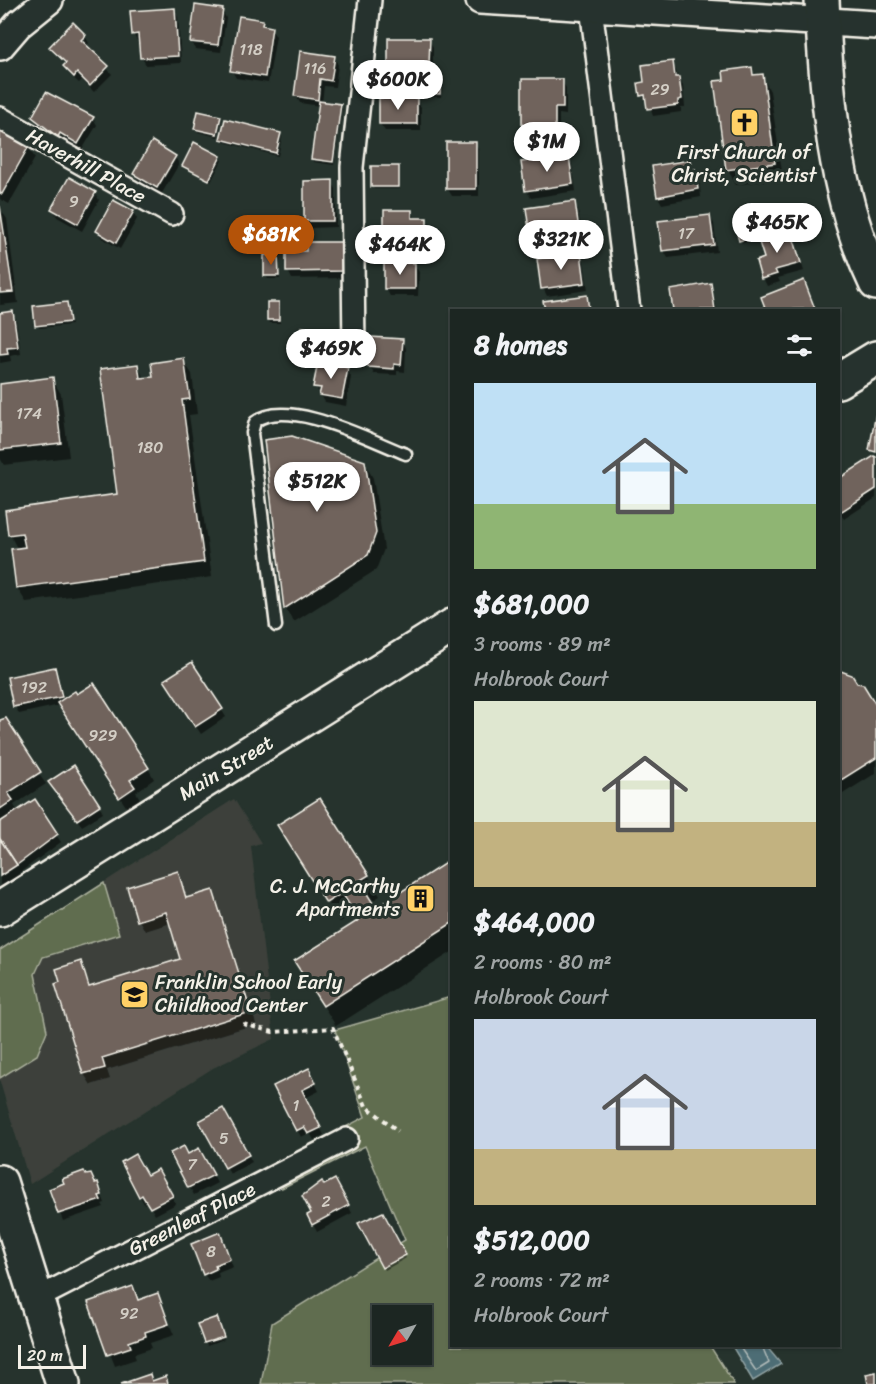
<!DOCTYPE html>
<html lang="en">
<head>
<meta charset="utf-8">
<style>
  body { margin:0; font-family:Sriracha,sans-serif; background:#29322f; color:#f1f3f6; height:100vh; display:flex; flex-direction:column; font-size:22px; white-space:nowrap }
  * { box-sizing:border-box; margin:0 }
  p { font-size:20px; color:#a0a5a5 }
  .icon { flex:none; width:33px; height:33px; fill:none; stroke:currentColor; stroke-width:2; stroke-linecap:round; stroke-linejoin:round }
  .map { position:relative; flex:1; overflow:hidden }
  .sheet { position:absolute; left:450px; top:309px; width:390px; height:1038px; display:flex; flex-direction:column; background:#1c2622; border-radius:0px; box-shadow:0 2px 4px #0004,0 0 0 2px #3a4340 }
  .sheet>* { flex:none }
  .needle { width:39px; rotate:232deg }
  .controls { position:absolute; left:372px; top:1305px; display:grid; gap:12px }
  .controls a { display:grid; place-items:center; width:60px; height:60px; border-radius:0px; background:#1c2622; box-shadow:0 2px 4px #0004,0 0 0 2px #3a4340; font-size:30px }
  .scale { position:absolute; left:18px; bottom:15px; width:68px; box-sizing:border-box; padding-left:6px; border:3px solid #f4f1e8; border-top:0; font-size:16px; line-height:21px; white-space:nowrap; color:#f4f1e8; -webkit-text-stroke:4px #26332d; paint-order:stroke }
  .price { position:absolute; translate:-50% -51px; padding:0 14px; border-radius:21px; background:#fff; color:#222; font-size:20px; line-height:39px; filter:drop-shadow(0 2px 3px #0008) }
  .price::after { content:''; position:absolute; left:50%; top:36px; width:18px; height:14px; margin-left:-9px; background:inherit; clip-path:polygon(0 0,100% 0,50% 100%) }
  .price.current { background:#b45309; color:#fff }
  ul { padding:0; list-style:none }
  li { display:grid; align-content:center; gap:12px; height:318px; padding:0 24px }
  li span { display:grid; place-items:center; height:186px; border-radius:0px; color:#555 }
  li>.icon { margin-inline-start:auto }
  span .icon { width:108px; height:108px; fill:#fffc; stroke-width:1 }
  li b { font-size:26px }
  h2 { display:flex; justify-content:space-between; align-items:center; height:72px; padding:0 24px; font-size:26px }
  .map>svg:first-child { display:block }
  .built { fill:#3c413b }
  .green { fill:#606d4f; stroke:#aaaf9c; stroke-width:1.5; fill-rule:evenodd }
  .water { fill:#4e6d75; stroke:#90a2a3; stroke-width:1.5 }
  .shadow { fill:#0007 }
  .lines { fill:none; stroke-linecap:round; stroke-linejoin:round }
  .shore { stroke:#b2bcba; stroke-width:1.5 }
  .building { fill:#6f635c; stroke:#f4f1e8; stroke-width:1.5 }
  .service-casing { stroke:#f4f1e8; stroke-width:15 }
  .minor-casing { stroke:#f4f1e8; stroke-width:26 }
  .tertiary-casing { stroke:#f4f1e8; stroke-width:32 }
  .primary-casing { stroke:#f4f1e8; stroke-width:38 }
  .path { stroke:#f4f1e8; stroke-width:4; stroke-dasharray:4.5 4.5; stroke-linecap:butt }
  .service { stroke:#26332d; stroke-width:10 }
  .minor { stroke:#26332d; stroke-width:21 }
  .tertiary { stroke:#26332d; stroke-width:27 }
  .primary { stroke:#26332d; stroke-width:33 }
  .labels { text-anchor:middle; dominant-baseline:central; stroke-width:6; stroke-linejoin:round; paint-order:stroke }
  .number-label { font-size:16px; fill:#d3cec5 }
  .poi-label { font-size:20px; fill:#f4f1e8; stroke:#26332d }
  .street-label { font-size:20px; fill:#f4f1e8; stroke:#26332d }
</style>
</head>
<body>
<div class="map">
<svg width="876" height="1384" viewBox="0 0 876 1384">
  <rect width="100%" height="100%" fill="#26332d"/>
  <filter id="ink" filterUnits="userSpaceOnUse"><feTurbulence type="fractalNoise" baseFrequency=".0167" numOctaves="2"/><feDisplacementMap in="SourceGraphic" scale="12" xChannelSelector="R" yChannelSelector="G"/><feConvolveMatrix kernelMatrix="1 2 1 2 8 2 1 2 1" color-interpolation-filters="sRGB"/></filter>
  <g filter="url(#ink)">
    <!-- built -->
    <path class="built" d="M234 799 261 843 251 846 274 1039 213 1068 30 1184 0 1082V949Z"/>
    <!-- green -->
    <g class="green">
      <path d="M104 883 119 934 43 957 35 974 47 1031 37 1055 0 1078V950Z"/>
      <path d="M451 997 452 1346H710L734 1384H261L272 1323 405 1240 365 1146 282 1188 286 1158 365 1117 335 1030ZM382 1316H422V1354H382Z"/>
    </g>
    <!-- water -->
    <path class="water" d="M732 1346H766L781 1364 753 1381Z"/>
    <!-- shadow -->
    <g class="shadow">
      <path d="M174 10 178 17 181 63 146 65 142 58 140 41H137L133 34Z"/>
      <path d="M222 11 226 18 221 52 195 49 191 41Z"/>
      <path d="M262 21 276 36 268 83 236 78 232 71Z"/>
      <path d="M85 36 89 43 86 46 112 74 94 92 82 80 79 83 69 74 66 65 51 47Z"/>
      <path d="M429 40 433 47V74L440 75 442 78 441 97 422 96V75H393L389 68Z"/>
      <path d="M334 57 338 65 335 87 324 86 322 103 340 106 342 109 334 165 314 162 312 159 320 106 300 103 296 96Z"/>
      <path d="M672 63 683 86 685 107H681V112L653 116 648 102 641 95 645 83Z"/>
      <path d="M751 69 755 77 762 76 770 91 783 178 736 185 728 170 716 82 726 81Z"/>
      <path d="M562 81 566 88V115L559 114V145H528L524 137Z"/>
      <path d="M416 99 421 107V131H385L380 124Z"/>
      <path d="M33 117 93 118 97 125 82 150 65 140 62 144 38 125Z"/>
      <path d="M220 118 222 121 218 137 198 132 196 129Z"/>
      <path d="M0 131 28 147 35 158 9 204 0 199Z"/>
      <path d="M280 134 282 137 278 156 224 142 222 139Z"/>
      <path d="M475 143 479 151V196H452L447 188Z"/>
      <path d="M175 157 179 164 161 195 139 181 134 174Z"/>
      <path d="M220 157 222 160 211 182 184 166Z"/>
      <path d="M568 157 572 165 576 191 531 198 526 190Z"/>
      <path d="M690 162 699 178 701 197 662 204 658 197Z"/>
      <path d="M398 168 400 189H374L372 186Z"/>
      <path d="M332 182 336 189V227L310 228 306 221Z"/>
      <path d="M95 193 99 200 82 231 57 217 53 209Z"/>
      <path d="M574 203 578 210 583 244 536 251 532 243Z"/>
      <path d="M0 208 7 219 18 303 0 305Z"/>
      <path d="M133 212 137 219 120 249 102 238 97 231Z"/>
      <path d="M411 212 416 219H426L430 226V244H390L386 237Z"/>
      <path d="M710 216 714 224 717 252 668 258 664 251Z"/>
      <path d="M753 221 758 238 743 243 741 240Z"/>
      <path d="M791 232 804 271 778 278 780 282 767 286 763 278 766 259Z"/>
      <path d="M341 243 345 251 346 278 292 279 288 271 308 252Z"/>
      <path d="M580 255 584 262 588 290 547 296 543 288Z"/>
      <path d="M278 256 280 279H268L266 276Z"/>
      <path d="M414 264 419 272 418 296H390L386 289Z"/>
      <path d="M803 282 816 310H768L763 298Z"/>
      <path d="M710 285 717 310H674L671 291Z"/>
      <path d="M586 297 591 310H546L545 303Z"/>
      <path d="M67 304 71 325 39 328 37 325Z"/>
      <path d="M278 304 280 323H270L269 320Z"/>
      <path d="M12 313 16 320 21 354 10 356 11 361 0 363V314Z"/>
      <path d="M334 333 339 340 336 362 304 359 300 351Z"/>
      <path d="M402 340 406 348 405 372 397 371V375L374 374 370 367Z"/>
      <path d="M183 360 192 374 197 414 189 415 212 577 26 602 17 588 18 550 10 535 6 511 119 495 137 366 145 379 155 378Z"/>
      <path d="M347 369 351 377 346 406 325 402 315 386Z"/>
      <path d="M52 379 61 394 69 457 4 465 0 458V386Z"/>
      <path d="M265 441 364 462 373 478 384 549 376 570 294 622 285 608Z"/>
      <path d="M876 458V498L844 519 838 511V481Z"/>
      <path d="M192 664 226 717 201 734 170 688Z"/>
      <path d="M55 669 64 700 148 768 154 779 136 792 140 799 127 808 60 705 19 714 15 706Z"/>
      <path d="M838 672 876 708V773L838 797Z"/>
      <path d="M0 721 46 784 14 805 18 812 56 835 61 842 19 873 22 877 0 891Z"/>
      <path d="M55 790 99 805 103 813 82 826Z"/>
      <path d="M291 846 368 875 380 896 370 902 375 910 452 865V952L336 1026 308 982 360 921 355 913 340 922Z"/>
      <path d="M177 873 188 899 212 891 218 903 256 1024 107 1070 110 1079 91 1085 84 1074 57 985 62 983 81 963 91 988 182 960 171 923 145 931 139 920Z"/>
      <path d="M312 1077 319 1091 305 1098 324 1135 314 1140 310 1133 301 1137 275 1087Z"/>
      <path d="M223 1110 252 1162 230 1174 201 1122Z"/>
      <path d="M199 1150 217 1183 194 1195 172 1154 189 1155Z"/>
      <path d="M123 1163 146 1177 157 1171 176 1204 155 1215 148 1202 144 1204Z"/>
      <path d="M335 1181 352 1213 317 1232 309 1216 313 1213 324 1187Z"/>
      <path d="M97 1184 105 1203 102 1204 104 1207 63 1221 51 1190Z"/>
      <path d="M383 1214 406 1258 385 1270 360 1223Z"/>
      <path d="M223 1241 233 1267 218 1273 219 1277 209 1281 204 1274Z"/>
      <path d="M132 1288 139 1302 157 1295 174 1335 150 1343 152 1348 134 1354 136 1359 115 1366 90 1302Z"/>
      <path d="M218 1322 224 1340 207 1346 199 1325Z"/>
    </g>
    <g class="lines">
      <!-- shore -->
      <path class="shore" d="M739 1346 756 1371 769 1363 762 1346"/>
    </g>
    <!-- building -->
    <g class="building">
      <path d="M195 5 223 9 218 45 190 42Z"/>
      <path d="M175 8 178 56 140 58 138 34 132 35 130 11Z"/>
      <path d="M239 16 263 20 262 25 272 27 265 77 230 71Z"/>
      <path d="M73 22 86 35 81 40 109 66 90 86 77 73 74 77 63 66 66 63 49 47Z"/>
      <path d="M388 38H430L429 66H423L422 68H388Z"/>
      <path d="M300 51 335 56 331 81 320 79 318 100 294 96Z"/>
      <path d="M673 61 675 77H679L682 99 678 100V105L647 109 645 95 640 96 638 83 644 82 642 65Z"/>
      <path d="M752 67 753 75 763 74 775 163 726 170 714 81 724 80 723 71Z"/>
      <path d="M420 72 441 73 440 94 419 93Z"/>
      <path d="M522 79H563V108H555V138H522Z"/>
      <path d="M46 92 94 117 78 144 60 133 58 137 32 117Z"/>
      <rect x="379" y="98" width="38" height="26"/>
      <path d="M319 101 341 104 333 162 311 159Z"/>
      <path d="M198 111 221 116 217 134 194 129Z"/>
      <path d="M225 119 281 133 276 153 220 139Z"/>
      <path d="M0 129 29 146 2 194 0 193Z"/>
      <path d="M152 141 176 156 157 188 133 174Z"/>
      <path d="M194 142 221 156 209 180 182 166Z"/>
      <rect x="446" y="142" width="30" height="47"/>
      <path d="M569 156 573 184 525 191 521 162Z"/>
      <path d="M690 160 692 170 695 169 698 189 657 197 652 166Z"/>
      <rect x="371" y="166" width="28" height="21"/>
      <path d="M69 177 96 192 78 224 51 209Z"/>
      <path d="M333 180V221H304V181Z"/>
      <path d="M113 200 134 211 116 243 96 231Z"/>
      <path d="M575 201 580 237 531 244 526 208Z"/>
      <path d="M0 206 13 292 0 293Z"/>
      <path d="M384 210H412V218H427V237H384Z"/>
      <path d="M710 215 714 245 662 251 658 221Z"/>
      <path d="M752 216 757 235 739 241 734 222Z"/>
      <path d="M791 230 801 263 775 270 777 274 761 279 756 261 764 258 758 239Z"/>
      <path d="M306 242H342V271L286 272V251H306Z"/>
      <path d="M581 253 585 283 541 289 537 259Z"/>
      <path d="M264 255H278L279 276H264Z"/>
      <rect x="384" y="263" width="31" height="26"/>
      <path d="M804 280 815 309 766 310 761 297Z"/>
      <path d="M711 283 715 310H673L670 290Z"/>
      <path d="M587 295 589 310H545L543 301Z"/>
      <path d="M67 302 70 322 35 326 33 306Z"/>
      <rect x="267" y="302" width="12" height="18"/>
      <path d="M13 311 18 347 7 348 8 354 0 355V313Z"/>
      <path d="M301 327 335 331 333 355 298 352Z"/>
      <path d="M370 337 403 339 401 365 394 364V369L368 367Z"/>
      <path d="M184 358 190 399 182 400 204 562 16 588 11 549 25 547 22 533 8 535 5 510 117 494 100 369 138 364 140 378 153 377 151 363Z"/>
      <path d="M318 362 348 368 342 399 319 395 321 388 313 387Z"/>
      <path d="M53 377 61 443 0 450V384Z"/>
      <path d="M876 413V452L869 450Z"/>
      <path d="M292 436 365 461 376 533 368 555 284 609 264 440Z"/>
      <path d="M874 456 876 457V489L839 513 838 479Z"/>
      <path d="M192 662 223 709 195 727 164 680Z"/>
      <path d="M55 667 62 697 13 707 7 677Z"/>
      <path d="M838 670 852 675 857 683 863 684 876 705V758L838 782Z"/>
      <path d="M94 683 149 768 130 780 135 787 119 798 57 703 75 691 77 694Z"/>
      <path d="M6 718 41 772 8 793 13 800 0 809V720Z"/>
      <path d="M74 765 100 805 77 820 48 782Z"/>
      <path d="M320 798 369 875 359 881 376 908 450 860 452 863V923L323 1006 294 961 359 920 342 893 326 903 277 825Z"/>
      <path d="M35 799 58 834 17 865 0 839V822Z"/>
      <path d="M0 839 17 865 0 876Z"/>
      <path d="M178 871 186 898 213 890 251 1012 102 1058 105 1068 83 1074 55 984 60 982 56 969 81 961 89 987 180 959 166 912 137 921 127 887Z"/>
      <path d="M309 1068 316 1083 302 1090 321 1128 308 1134 304 1127 296 1131 273 1086Z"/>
      <path d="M223 1108 249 1155 225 1168 199 1121Z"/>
      <path d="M184 1146 188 1154 199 1148 214 1175 188 1188 170 1153Z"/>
      <path d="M135 1154 147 1175 158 1169 173 1196 150 1208 142 1195 139 1197 121 1162Z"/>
      <path d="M84 1171 86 1175 91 1174 95 1183 98 1182 102 1195 99 1196 101 1200 58 1214 49 1189 64 1183 62 1179Z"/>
      <path d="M335 1179 349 1205 312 1225 307 1215 311 1213 302 1196 322 1181 324 1185Z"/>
      <path d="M383 1212 406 1255 382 1268 358 1223Z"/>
      <path d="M220 1232 230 1259 215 1265 216 1269 203 1275 191 1244Z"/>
      <path d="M133 1286 138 1300 158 1293 169 1324 145 1332 146 1336 129 1342 131 1347 107 1355 88 1302Z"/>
      <path d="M217 1317 224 1337 204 1343 197 1324Z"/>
      <path d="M876 1372V1384H868L866 1374Z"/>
      <path d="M150 1374 152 1381 166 1376 168 1384H121Z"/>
    </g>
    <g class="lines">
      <defs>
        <path id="service" d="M276 626 252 433 255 422C287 396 372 441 406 454"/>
        <g id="minor">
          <path d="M591 7 629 310"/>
          <path d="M0 118 172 214"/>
          <path d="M354 350 352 167 370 0"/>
          <path d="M38 1298 347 1139"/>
        </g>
        <g id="tertiary">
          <path d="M480 0 876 25"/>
          <path d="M0 46 18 25 49 0"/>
        </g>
        <g id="primary">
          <path d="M822 0C826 95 834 196 876 283"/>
          <path d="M838 381 876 358"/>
          <path d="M0 909 452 626"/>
          <path d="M0 1182 63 1384"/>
        </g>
      </defs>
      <!-- service casing -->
      <use href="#service" class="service-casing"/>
      <!-- minor casing -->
      <use href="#minor" class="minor-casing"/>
      <!-- tertiary casing -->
      <use href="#tertiary" class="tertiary-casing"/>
      <!-- primary casing -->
      <use href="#primary" class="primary-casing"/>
      <!-- path -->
      <path class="path" d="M243 1024 273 1032 333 1028 366 1106 398 1131"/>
      <!-- service -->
      <use href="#service" class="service"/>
      <!-- minor -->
      <use href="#minor" class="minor"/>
      <!-- tertiary -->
      <use href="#tertiary" class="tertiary"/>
      <!-- primary -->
      <use href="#primary" class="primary"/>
    </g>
  </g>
  <!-- icons -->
  <defs>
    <symbol id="church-square" viewBox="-11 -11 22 22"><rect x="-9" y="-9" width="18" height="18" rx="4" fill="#ffd166" stroke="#26332d"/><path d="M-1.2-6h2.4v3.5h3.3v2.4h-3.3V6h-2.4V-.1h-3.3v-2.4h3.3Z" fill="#111"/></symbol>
    <symbol id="building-square" viewBox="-11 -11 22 22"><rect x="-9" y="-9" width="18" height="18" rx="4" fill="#ffd166" stroke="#26332d"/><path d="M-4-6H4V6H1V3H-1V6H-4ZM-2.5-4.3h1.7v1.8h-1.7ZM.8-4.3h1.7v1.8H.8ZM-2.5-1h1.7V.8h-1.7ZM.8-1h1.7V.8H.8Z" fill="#111"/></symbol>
    <symbol id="school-square" viewBox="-11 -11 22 22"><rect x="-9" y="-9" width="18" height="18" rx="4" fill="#ffd166" stroke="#26332d"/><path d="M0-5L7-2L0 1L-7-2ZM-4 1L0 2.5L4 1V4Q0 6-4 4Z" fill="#111"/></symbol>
  </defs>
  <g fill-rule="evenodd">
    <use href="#church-square" x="728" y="106" width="33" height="33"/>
    <use href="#building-square" x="404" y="882" width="33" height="33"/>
    <use href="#school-square" x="118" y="978" width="33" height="33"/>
  </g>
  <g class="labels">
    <!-- number labels -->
    <g class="number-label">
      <text x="251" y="49">118</text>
      <text x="315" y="68">116</text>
      <text x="660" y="89">29</text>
      <text x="74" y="201">9</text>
      <text x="686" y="233">17</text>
      <text x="29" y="413">174</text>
      <text x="150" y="447">180</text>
      <text x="34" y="687">192</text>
      <text x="103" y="735">929</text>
      <text x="296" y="1105">1</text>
      <text x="224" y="1138">5</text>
      <text x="192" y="1164">7</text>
      <text x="326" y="1201">2</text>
      <text x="211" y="1251">8</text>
      <text x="129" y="1313">92</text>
    </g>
    <!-- poi labels -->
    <g class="poi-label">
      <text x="744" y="152">First Church of<tspan x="744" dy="23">Christ, Scientist</tspan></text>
      <text x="400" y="886" text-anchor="end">C. J. McCarthy<tspan x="400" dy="23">Apartments</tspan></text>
      <text x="155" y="982" text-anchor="start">Franklin School Early<tspan x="155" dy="23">Childhood Center</tspan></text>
    </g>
    <!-- street labels -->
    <g class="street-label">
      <text transform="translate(86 166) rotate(29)">Haverhill Place</text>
      <text transform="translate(226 768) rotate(-31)">Main Street</text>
      <text transform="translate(192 1219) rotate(-27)">Greenleaf Place</text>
    </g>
  </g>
</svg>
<div class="controls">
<a><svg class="needle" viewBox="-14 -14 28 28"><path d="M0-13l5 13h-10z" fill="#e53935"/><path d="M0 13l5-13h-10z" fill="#a0a5a5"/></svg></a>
</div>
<div class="scale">20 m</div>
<b class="price" style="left:398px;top:111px">$600K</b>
<b class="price" style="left:547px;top:173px">$1M</b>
<b class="price" style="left:777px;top:254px">$465K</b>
<b class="price current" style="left:271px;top:266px">$681K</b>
<b class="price" style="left:561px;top:271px">$321K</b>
<b class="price" style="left:400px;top:276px">$464K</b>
<b class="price" style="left:331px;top:380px">$469K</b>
<b class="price" style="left:317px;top:513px">$512K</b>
<section class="sheet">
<h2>8 homes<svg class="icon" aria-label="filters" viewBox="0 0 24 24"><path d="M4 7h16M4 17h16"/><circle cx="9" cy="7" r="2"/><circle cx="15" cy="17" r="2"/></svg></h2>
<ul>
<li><span style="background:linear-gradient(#bfe0f5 65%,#8fb573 0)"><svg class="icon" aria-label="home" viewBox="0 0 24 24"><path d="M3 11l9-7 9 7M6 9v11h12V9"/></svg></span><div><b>$681,000</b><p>3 rooms · 89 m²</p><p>Holbrook Court</p></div></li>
<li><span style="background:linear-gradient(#dfe7d0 65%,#c2b280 0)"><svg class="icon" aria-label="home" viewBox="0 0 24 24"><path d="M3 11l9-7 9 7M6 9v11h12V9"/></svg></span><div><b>$464,000</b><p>2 rooms · 80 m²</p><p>Holbrook Court</p></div></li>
<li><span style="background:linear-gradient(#c9d6e8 70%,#c2b280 0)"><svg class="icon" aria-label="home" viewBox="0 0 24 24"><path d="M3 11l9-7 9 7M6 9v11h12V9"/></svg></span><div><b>$512,000</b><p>2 rooms · 72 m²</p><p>Holbrook Court</p></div></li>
</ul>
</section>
</div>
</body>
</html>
